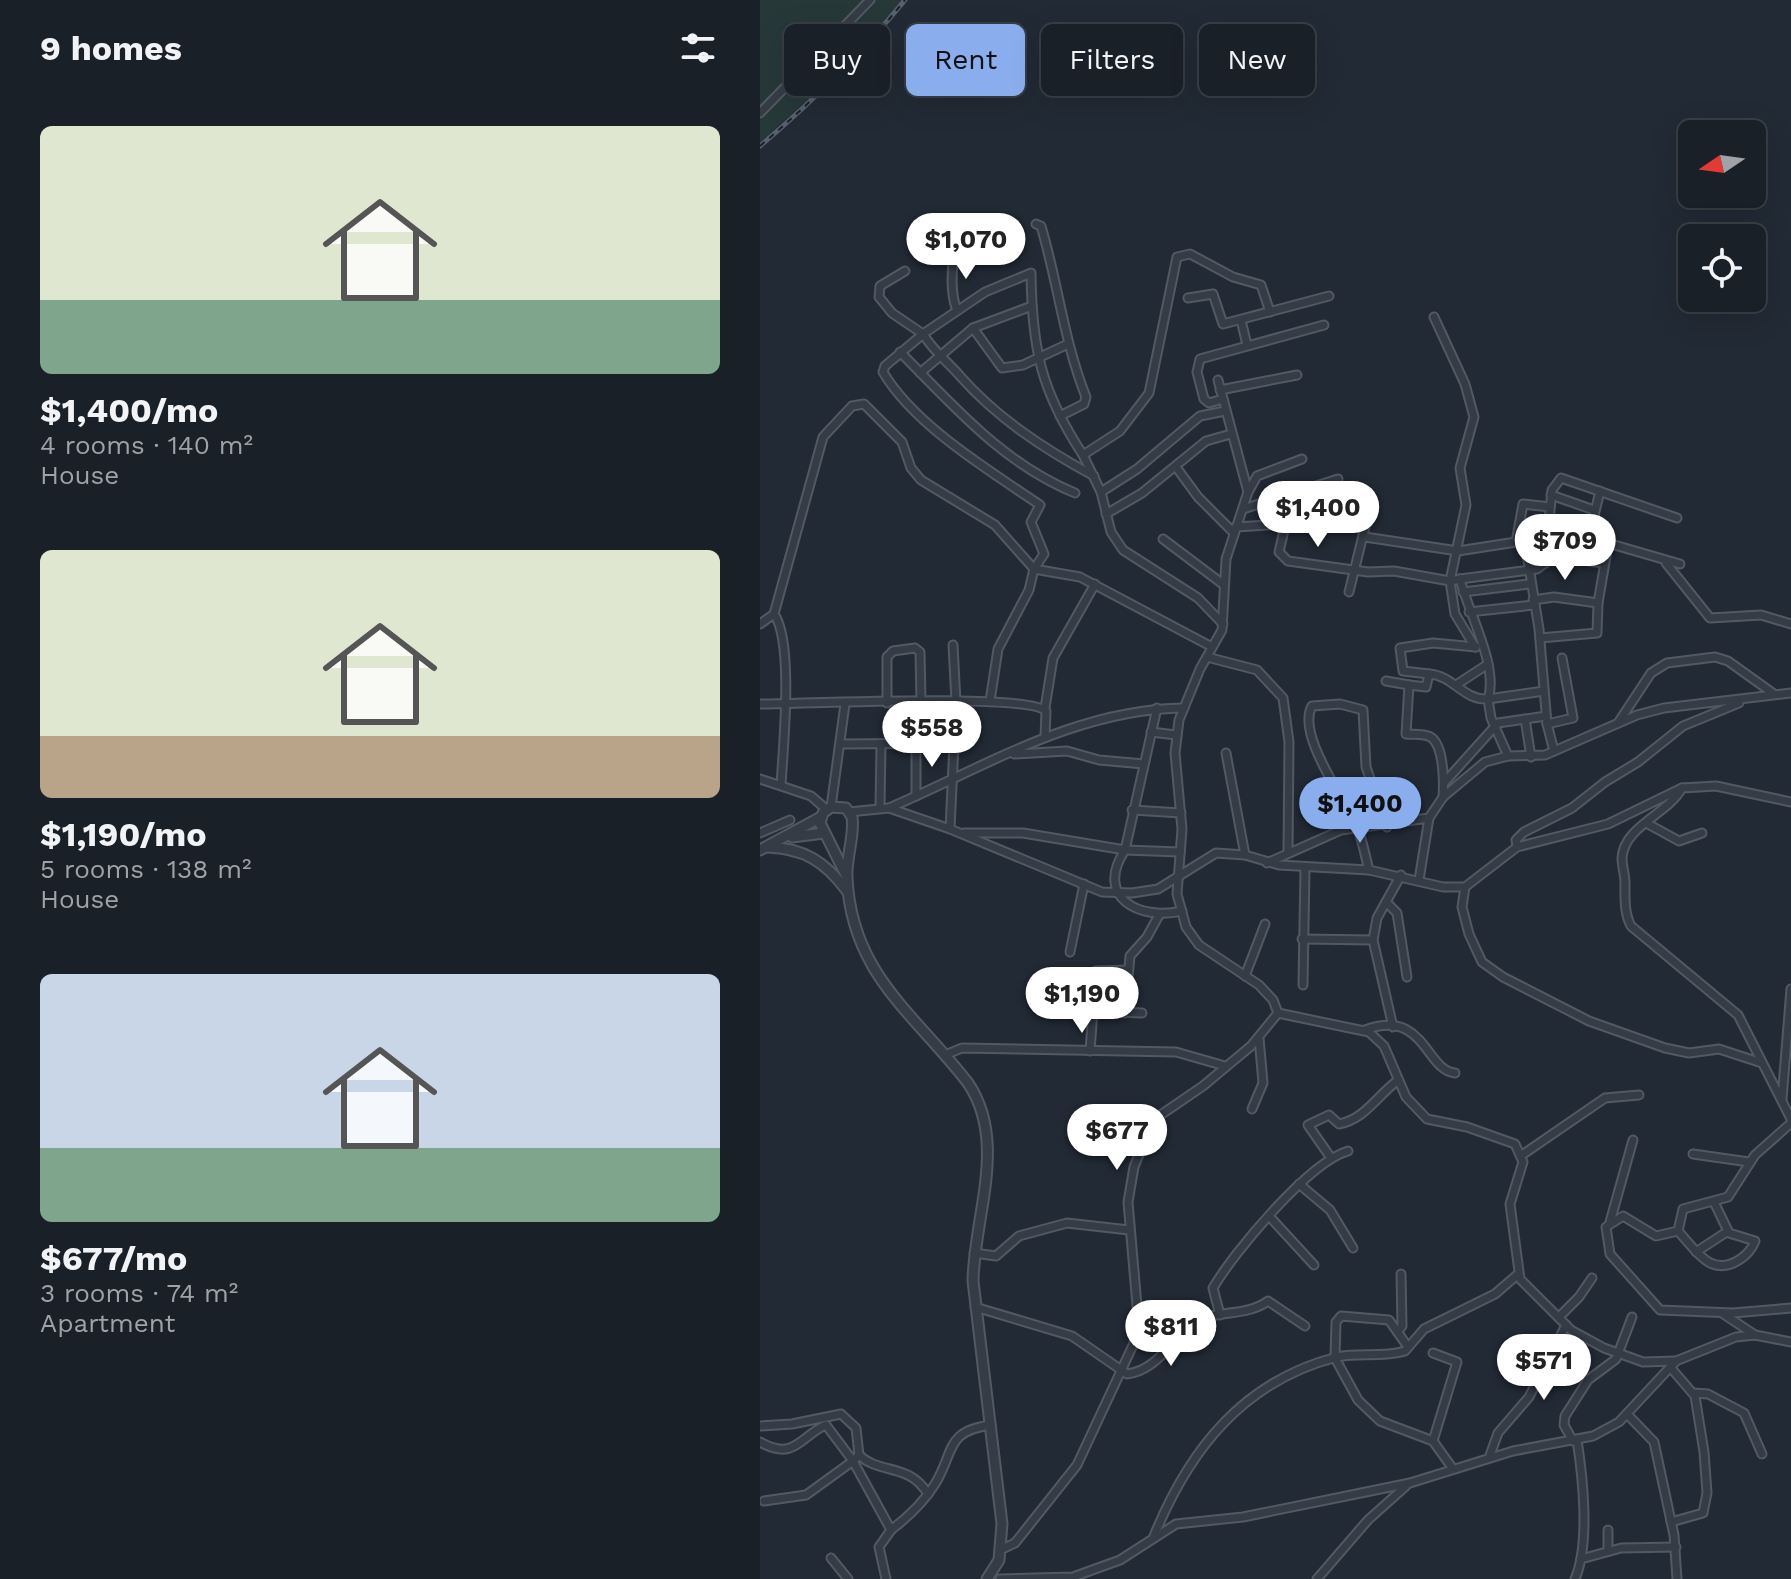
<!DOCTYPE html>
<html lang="en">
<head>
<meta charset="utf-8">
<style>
  body { margin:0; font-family:"Work Sans",sans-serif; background:#232830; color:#f1f3f6; height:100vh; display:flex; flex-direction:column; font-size:30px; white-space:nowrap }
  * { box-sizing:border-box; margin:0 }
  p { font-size:26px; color:#9fa3a8 }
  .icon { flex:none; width:44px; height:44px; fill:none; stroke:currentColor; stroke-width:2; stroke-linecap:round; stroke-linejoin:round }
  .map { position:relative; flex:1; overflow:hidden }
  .drawer { display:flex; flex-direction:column; background:#1a2028; width:760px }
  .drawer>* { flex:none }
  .top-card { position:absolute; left:24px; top:24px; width:760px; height:72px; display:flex; gap:16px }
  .needle { width:52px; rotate:257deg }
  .fabs { position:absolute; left:918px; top:120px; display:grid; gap:16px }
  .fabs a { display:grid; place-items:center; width:88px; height:88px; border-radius:12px; background:#1a2028; box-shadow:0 8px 32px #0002,0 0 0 2px #383e45; font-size:40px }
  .price { position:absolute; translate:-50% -68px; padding:0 18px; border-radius:28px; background:#fff; color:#222; font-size:26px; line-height:52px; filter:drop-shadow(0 2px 4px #0008) }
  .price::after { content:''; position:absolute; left:50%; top:48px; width:24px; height:18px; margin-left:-12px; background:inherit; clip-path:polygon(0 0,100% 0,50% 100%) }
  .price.active { background:#8aaeed; color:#111 }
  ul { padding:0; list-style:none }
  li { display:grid; align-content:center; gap:16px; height:424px; padding:0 40px }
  li span { display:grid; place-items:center; height:248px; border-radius:12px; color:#555 }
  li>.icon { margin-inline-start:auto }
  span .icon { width:144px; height:144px; fill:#fffc; stroke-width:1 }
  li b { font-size:34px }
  h2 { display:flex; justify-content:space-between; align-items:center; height:96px; padding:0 40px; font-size:34px }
  .tag { padding:0 28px; border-radius:12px; background:#1a2028; box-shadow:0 8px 32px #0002,0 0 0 2px #383e45; font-size:28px; line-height:72px }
  .tag.active { background:#8aaeed; color:#111 }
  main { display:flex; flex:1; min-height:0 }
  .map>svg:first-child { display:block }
  .green { fill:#273838 }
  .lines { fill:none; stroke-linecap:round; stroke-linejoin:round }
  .minor-casing { stroke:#535963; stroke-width:11 }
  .tertiary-casing { stroke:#535963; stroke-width:13 }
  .minor { stroke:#353c46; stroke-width:7 }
  .tertiary { stroke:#353c46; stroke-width:9 }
  .rail-casing { stroke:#57606d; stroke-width:5 }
  .rail { stroke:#1b212a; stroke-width:2; stroke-dasharray:6; stroke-linecap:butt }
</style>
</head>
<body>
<main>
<section class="drawer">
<h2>9 homes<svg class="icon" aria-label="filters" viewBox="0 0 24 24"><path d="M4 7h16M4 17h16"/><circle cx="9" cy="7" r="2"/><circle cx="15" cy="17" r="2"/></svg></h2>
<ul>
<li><span style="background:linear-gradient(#dfe7d0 70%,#7fa58c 0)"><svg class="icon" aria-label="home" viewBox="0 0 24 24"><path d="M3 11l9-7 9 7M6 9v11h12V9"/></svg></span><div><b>$1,400/mo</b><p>4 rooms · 140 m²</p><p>House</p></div></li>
<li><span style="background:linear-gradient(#dfe7d0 75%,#b9a48a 0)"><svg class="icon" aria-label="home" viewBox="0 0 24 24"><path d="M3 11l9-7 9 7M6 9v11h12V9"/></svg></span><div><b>$1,190/mo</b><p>5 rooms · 138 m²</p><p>House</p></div></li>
<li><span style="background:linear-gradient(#c9d6e8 70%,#7fa58c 0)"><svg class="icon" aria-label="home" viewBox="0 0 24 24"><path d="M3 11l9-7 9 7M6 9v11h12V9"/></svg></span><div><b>$677/mo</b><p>3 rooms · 74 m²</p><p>Apartment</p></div></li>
</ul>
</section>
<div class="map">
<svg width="1031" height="1579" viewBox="0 0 1031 1579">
  <rect width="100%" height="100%" fill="#222a35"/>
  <!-- green -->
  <path class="green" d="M0 0H143L106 47 0 142Z"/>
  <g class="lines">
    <defs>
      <g id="minor">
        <path d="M0 113 110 0"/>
        <path d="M276 224 281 226C298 283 304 342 326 397L324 404 300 416"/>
        <path d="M193 226C197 254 187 280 196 308"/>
        <path d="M145 271 120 286 119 297 132 313 163 334 125 366 123 372C154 425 230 471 280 505L271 522 284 554 274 569"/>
        <path d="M428 298 453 294 463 324 569 296"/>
        <path d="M674 317 705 384 714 417 700 468 706 505 690 581 700 579C708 612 739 667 728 699L784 691"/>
        <path d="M481 320 487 345"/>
        <path d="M213 328 242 368 263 365 308 344"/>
        <path d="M140 352C194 406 242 463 315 493"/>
        <path d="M160 373 213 328 272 306"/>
        <path d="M458 380 488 492"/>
        <path d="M460 390 537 375"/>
        <path d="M463 399 449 403 444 399 437 372 440 359 564 325"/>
        <path d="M323 455C281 391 272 349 271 273L225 292 163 334C175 353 186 360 200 376 237 418 284 449 334 476"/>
        <path d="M416 467 438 497 474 533"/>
        <path d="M341 492 323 455 360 431 389 393 417 257 430 254 473 277 501 285 510 312"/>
        <path d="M791 495 834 510"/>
        <path d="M483 509 578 479"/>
        <path d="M346 514 382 493 446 441 471 434"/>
        <path d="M525 526 519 552 528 561 608 572 634 571 690 581 695 614 715 647"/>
        <path d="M476 527 607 519 589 592"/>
        <path d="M813 533 920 564"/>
        <path d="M605 537 698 551 756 542 786 544"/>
        <path d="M829 537 840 491"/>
        <path d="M403 539 464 585"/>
        <path d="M756 542 763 504 790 507"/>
        <path d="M765 542 779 629 787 724 794 751"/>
        <path d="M785 561 792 490 801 478 917 518"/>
        <path d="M906 563 950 618 1001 615 1031 624"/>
        <path d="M274 569 320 577 452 647"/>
        <path d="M700 579 777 569C804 547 814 561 844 563"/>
        <path d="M703 592 769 584"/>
        <path d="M773 600 794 597 838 603"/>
        <path d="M709 612 774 605"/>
        <path d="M14 614 63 437 92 406 104 404 142 442 151 468 161 480 235 525 274 569 269 590 238 649 230 701"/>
        <path d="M0 624 14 614C34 642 23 749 21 785"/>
        <path d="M463 624 438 598 363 550 351 532 341 492 377 469 440 416 465 411"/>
        <path d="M780 638 837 633 838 603 848 545"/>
        <path d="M447 657 497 670 523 698 529 742 528 851"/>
        <path d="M669 674C693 675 704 701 728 699L731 718 748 756"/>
        <path d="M626 681 649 685 646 734C653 735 666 733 672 738 684 748 684 783 683 797"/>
        <path d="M649 685 666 687 669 674 643 671 640 648 673 643 716 647"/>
        <path d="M696 685 728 664"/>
        <path d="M127 703V657L133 651 155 648 160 652 161 702"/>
        <path d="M0 704C41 704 267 693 286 711L285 737"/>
        <path d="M285 708 293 658 335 584"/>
        <path d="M397 708 365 850C334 897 379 921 422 911"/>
        <path d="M765 719 771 757"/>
        <path d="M858 723 891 673 907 663 955 657 968 661 1014 694"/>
        <path d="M787 724 813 718 802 658"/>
        <path d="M391 732 416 735"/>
        <path d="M82 744 195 743"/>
        <path d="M466 753 485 855"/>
        <path d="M254 754 307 751 339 760 384 764"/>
        <path d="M0 779 51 796 66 809"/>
        <path d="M684 783 738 723 786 716"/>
        <path d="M922 788C908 814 864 826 862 858 862 866 865 875 865 883 865 898 864 913 871 926L978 1015 1031 1119"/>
        <path d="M156 796V742"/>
        <path d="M71 807 85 704"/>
        <path d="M120 807 121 744"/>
        <path d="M129 808C225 767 316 709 424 708"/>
        <path d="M372 810 421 813"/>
        <path d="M89 812 129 808 190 829 342 892 372 893 398 889 456 853 485 855 519 865 609 870 683 887H705L757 847 848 824 922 788 956 786 1031 802"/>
        <path d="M669 818 683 797 725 762 748 756 785 755 877 715 904 708 1031 693"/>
        <path d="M888 824 919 841 942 833"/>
        <path d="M190 829 196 702 193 645"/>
        <path d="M0 833 30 820"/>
        <path d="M204 833H263L365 850 420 852"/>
        <path d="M757 847 756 840 764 832 812 808 845 782 878 762 923 726 979 703"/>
        <path d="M507 863 581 830 669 818 659 880"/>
        <path d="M609 870C605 856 603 841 597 828 585 799 536 735 552 706L580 704 603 710 606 767 627 827"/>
        <path d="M705 887 702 907 709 934 722 962 743 977 829 1021 905 1048 929 1053 959 1049 1002 1063"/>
        <path d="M626 902 637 913 647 977"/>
        <path d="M542 939 613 940"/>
        <path d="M310 952 324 884"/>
        <path d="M485 976 505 924"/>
        <path d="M543 985 545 868"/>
        <path d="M333 1011 382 1013"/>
        <path d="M365 1013 370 956 387 937 399 915"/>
        <path d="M518 1013 609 1032 624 1046 646 1097 667 1119 707 1127 755 1144 763 1162 750 1204 760 1279 811 1330 844 1348 883 1362 916 1361"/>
        <path d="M633 1027 613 940 617 918 641 875"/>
        <path d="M605 1030C665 1008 665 1070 695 1073"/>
        <path d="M330 1051 336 971 368 970"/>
        <path d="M185 1055 202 1048 416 1052 465 1066"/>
        <path d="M1022 1099 1031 989"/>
        <path d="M492 1109 503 1083 499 1038"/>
        <path d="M933 1154 989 1162"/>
        <path d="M762 1155 845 1098 879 1095"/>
        <path d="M571 1158 548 1125 569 1115 579 1124C605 1119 617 1096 637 1081"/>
        <path d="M539 1184 570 1210 593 1248"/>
        <path d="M510 1217 554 1265"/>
        <path d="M850 1222 873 1140"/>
        <path d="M918 1231 896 1236 863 1216 846 1227 850 1254 900 1310 973 1313 1031 1308"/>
        <path d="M918 1231 923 1209 968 1197 995 1155 1031 1123"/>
        <path d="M918 1231C935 1249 950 1278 979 1260 987 1255 992 1249 995 1241L969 1233 954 1202"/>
        <path d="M936 1252 968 1231"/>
        <path d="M214 1253 236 1256 259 1236 307 1223 369 1230"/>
        <path d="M215 1307 312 1336 367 1374C399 1370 411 1338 436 1322 458 1309 486 1317 508 1301L545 1326"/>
        <path d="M962 1313 995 1335"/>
        <path d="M460 1315 453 1288C474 1252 549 1162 588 1151"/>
        <path d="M799 1317 819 1297 832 1278"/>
        <path d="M638 1331 642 1326 641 1274"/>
        <path d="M648 1347 629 1320 581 1316 576 1322 575 1358 598 1400 620 1421 673 1441 693 1469"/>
        <path d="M673 1353 697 1362 673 1441"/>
        <path d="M911 1368 935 1396 944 1452 947 1493 943 1513 911 1522"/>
        <path d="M933 1393 948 1394 984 1413 1002 1454"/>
        <path d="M867 1414 894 1442 914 1535 917 1579"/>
        <path d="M0 1426 32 1424 81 1414 96 1428 99 1455 93 1461 66 1425C41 1435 35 1462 0 1442"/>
        <path d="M813 1441 804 1425 805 1416 828 1380 856 1359 872 1317"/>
        <path d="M99 1455C120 1475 148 1462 168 1494"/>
        <path d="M729 1458 738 1433 769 1397 806 1325"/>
        <path d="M4 1501 46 1495 93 1461 131 1530 119 1547 126 1579"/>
        <path d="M131 1530C148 1517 164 1502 175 1484 195 1451 185 1431 231 1425"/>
        <path d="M394 1536C429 1450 483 1381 577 1357 599 1352 622 1358 645 1351L664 1329 735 1294 757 1275"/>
        <path d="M242 1549 255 1543 317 1465 374 1343 378 1317 368 1202 374 1167 390 1128 402 1114 443 1086 491 1046 518 1013 513 1000 499 985 439 945 426 927 417 894 422 829 415 753 419 720 440 669 462 630 466 559 488 492 497 476 542 459"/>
        <path d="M848 1550V1530"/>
        <path d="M71 1558 88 1579"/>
        <path d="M821 1559 861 1548 916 1547"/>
        <path d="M240 1579 313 1577 360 1560 416 1524 483 1517 650 1483 753 1451 833 1436 859 1422 916 1361 976 1337 995 1335 1031 1342"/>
        <path d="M557 1579 608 1520 646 1486"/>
        <path d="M815 1579C830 1544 823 1478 817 1440"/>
      </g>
      <g id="tertiary">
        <path d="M32 837 64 833"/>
        <path d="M7 847C43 848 65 861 87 891"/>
        <path d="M0 850 61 817"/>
        <path d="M87 877 60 823 63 813 71 807 86 808 92 817C95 835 86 857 87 877 91 974 155 1014 208 1083 248 1142 214 1216 213 1281L242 1524 239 1560 227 1579"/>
      </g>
    </defs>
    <!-- minor casing -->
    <use href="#minor" class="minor-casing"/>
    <!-- tertiary casing -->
    <use href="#tertiary" class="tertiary-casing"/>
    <!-- minor -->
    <use href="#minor" class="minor"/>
    <!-- tertiary -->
    <use href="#tertiary" class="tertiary"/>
    <defs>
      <path id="rail" d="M0 146C53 101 101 54 145 0"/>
    </defs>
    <!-- rail casing -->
    <use href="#rail" class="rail-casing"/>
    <!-- rail -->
    <use href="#rail" class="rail"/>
  </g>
</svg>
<div class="fabs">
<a><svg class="needle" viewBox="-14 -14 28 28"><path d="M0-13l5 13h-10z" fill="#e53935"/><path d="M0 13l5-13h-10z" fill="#9fa3a8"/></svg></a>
<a><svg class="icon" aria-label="locate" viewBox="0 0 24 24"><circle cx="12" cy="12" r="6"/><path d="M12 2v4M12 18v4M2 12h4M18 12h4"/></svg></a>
</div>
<b class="price" style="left:206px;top:281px">$1,070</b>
<b class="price" style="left:558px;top:549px">$1,400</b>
<b class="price" style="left:805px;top:582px">$709</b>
<b class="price" style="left:172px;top:769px">$558</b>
<b class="price active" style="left:600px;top:845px">$1,400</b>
<b class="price" style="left:322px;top:1035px">$1,190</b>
<b class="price" style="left:357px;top:1172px">$677</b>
<b class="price" style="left:411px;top:1368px">$811</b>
<b class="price" style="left:784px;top:1402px">$571</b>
<div class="top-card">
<a class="tag">Buy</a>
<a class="tag active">Rent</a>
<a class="tag">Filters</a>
<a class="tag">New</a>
</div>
</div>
</main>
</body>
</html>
